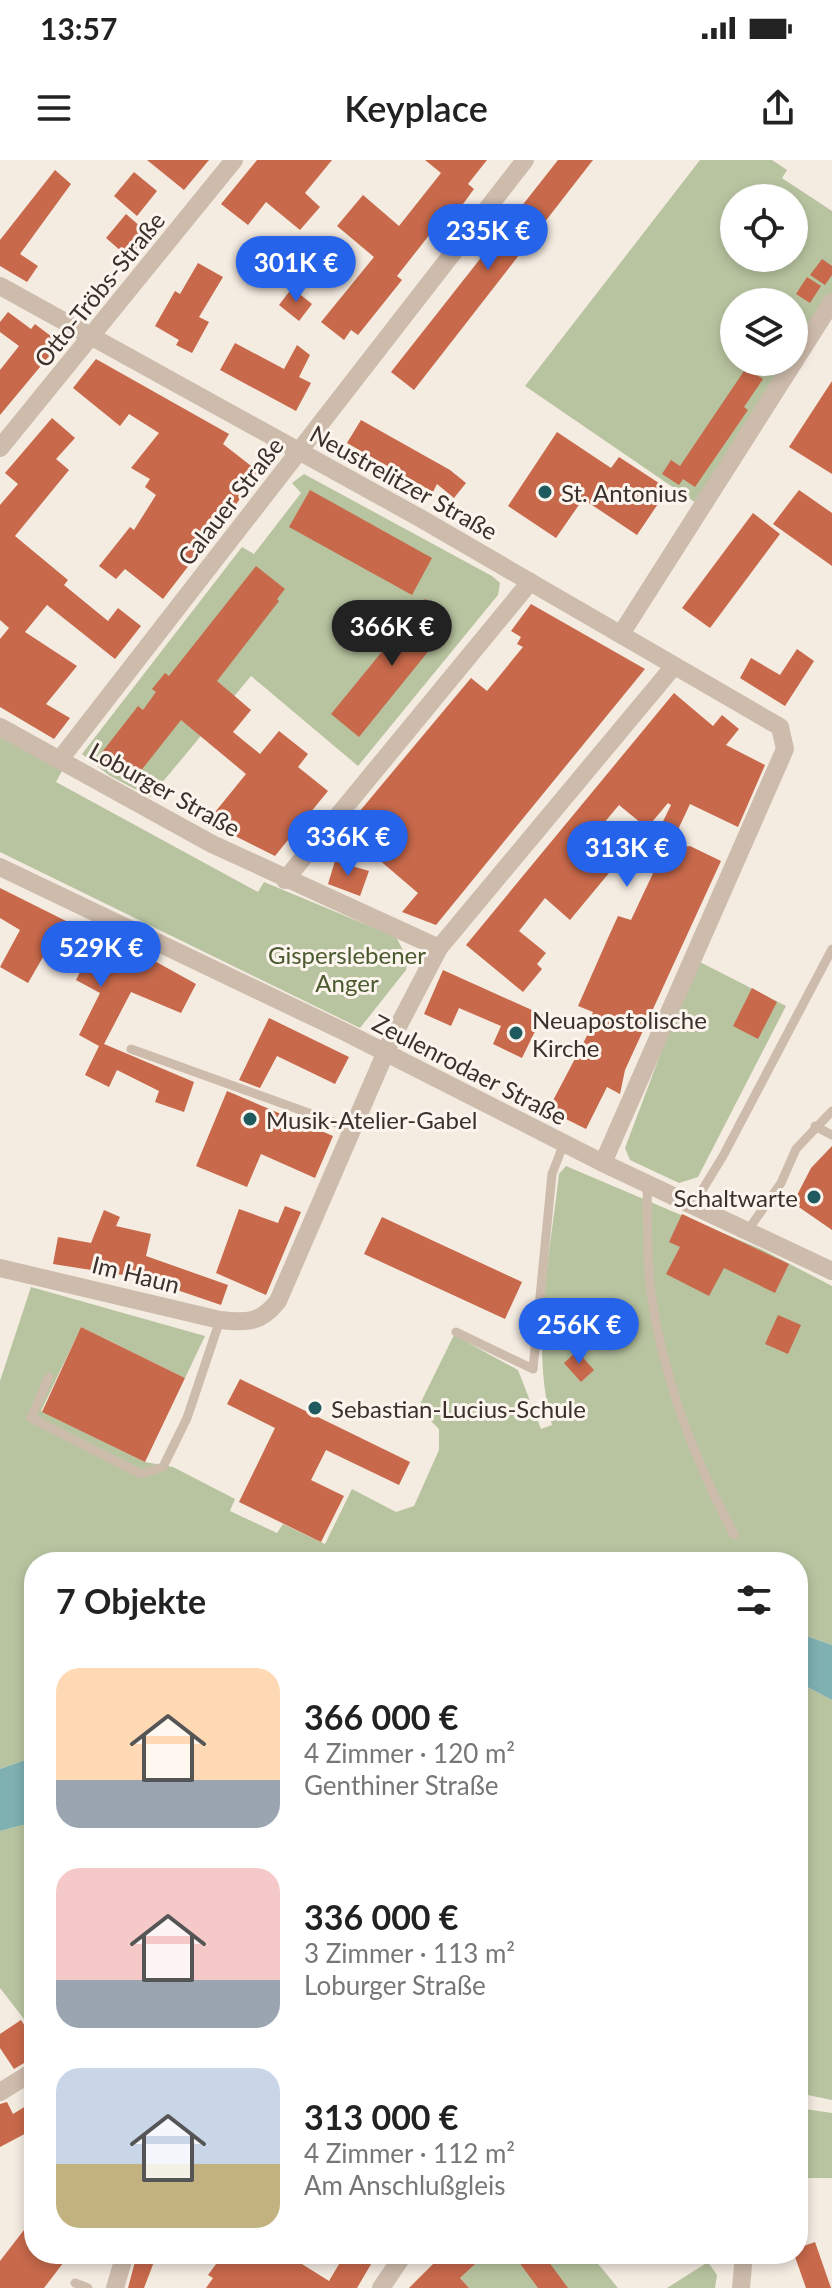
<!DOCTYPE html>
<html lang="de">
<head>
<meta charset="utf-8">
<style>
  body { margin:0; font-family:Lato,sans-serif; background:#f2f2f2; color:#222; height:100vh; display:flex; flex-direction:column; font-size:30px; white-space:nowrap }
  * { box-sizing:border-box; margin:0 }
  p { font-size:26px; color:#767676 }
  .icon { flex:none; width:44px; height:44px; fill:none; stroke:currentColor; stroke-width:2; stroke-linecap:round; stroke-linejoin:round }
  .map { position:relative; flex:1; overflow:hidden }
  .panel { position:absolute; left:24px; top:1392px; width:784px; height:712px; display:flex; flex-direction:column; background:#fff; border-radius:32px; box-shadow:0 4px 12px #0003 }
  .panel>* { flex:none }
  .fabs { position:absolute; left:720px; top:24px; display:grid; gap:16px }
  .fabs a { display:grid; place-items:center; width:88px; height:88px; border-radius:50%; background:#fff; box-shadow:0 4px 12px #0003; font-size:40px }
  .price { position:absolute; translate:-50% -68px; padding:0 18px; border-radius:28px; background:#2563eb; color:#fff; font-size:26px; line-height:52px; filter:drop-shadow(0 2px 4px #0008) }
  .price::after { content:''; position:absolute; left:50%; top:48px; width:24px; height:18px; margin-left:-12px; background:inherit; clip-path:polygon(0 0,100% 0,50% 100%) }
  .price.on { background:#222; color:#fff }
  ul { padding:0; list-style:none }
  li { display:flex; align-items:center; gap:24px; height:200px; padding:0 32px }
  li span { display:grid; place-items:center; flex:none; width:224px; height:160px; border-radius:24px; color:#555 }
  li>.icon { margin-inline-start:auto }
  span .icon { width:96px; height:96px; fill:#fffc; stroke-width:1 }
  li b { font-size:34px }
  h2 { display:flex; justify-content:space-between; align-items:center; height:96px; padding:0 32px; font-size:34px }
  .status { display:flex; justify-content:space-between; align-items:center; height:56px; padding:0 40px; background:#fff; direction:ltr }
  .status svg { height:22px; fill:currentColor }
  header { display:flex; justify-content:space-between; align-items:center; height:104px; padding:0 32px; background:#fff; font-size:36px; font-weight:600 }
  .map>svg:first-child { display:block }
  .green { fill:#b8c4a0; fill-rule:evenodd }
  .water { fill:#7fb0b2 }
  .building { fill:#c8694b }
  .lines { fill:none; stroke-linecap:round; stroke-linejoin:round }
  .lane { stroke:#cdbbac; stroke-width:9 }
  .street { stroke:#cdbbac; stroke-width:18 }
  .poi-dot { fill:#1f5a5e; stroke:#fbf5ee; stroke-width:3 }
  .labels { text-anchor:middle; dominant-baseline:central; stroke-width:6; stroke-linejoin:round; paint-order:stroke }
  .street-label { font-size:24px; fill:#3b302b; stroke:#fbf5ee }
  .poi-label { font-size:24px; fill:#3b302b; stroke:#fbf5ee; text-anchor:start }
  .park-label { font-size:24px; fill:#4a5a2e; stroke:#fbf5ee }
</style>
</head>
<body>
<div class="status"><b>13:57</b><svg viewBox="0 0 49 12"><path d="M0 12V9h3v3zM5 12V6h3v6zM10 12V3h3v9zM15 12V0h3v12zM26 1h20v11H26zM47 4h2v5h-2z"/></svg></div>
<header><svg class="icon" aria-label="menu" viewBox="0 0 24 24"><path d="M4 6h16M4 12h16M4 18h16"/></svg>Keyplace<svg class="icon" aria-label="share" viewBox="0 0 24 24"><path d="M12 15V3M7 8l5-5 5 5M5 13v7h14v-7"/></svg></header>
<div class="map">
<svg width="832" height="2128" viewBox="0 0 832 2128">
  <rect width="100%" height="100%" fill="#f4ebe1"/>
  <!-- green -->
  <g class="green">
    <path d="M700 0H772L787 10 782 18 832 51V134L794 193V142H734V202H788L696 343 525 226ZM734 38H794V98H734Z"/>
    <path d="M304 314 492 416 500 423 498 435 358 606 251 516 150 637 110 616 82 594 242 387 254 394 301 333 292 323Z"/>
    <path d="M0 577 63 609 56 622 258 732 264 722 396 777 408 799 406 810 360 868 0 692Z"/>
    <path d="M696 800 786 846 698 1017 679 1023 630 1000 625 988Z"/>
    <path d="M566 1006 763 1090 832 1126V1485L798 1473V1402H34V1597L0 1609V1221L31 1127 205 1176 185 1218 81 1167 41 1251 145 1302 173 1307 235 1339 230 1351 277 1373 283 1364 325 1384 352 1329 396 1352 414 1346 439 1290V1269L418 1248 454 1175 518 1210 541 1269 552 1265C530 1185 550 1096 559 1014Z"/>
    <path d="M798 1522 832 1540V1940L798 1933Z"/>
    <path d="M34 1662V1872L0 1828V1671Z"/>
    <path d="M798 1948 832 1953V2018H798Z"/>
    <path d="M486 2094H590L618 2128H469L460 2118Z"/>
    <path d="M708 2102 717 2115 715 2128H667Z"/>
  </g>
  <!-- water -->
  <g class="water">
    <path d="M798 1473 832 1485V1540L798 1522Z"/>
    <path d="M34 1597V1662L0 1671V1609Z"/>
  </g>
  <!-- building -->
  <g class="building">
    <path d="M147 0H209L184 30Z"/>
    <path d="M257 0H332L305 33 320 47 300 70 266 42 248 65 221 44Z"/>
    <path d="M425 0H487L468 24 474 29 441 74 434 69 397 116 402 120 358 175 351 170 344 180 321 162 374 97 337 66 363 35 399 66 441 13Z"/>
    <path d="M558 0H593L414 230 391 212Z"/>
    <path d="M55 10 71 24 20 94 38 106 27 122 0 106V80Z"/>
    <path d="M134 12 157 31 137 56 114 36Z"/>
    <path d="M126 54 149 74 129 98 106 78Z"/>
    <path d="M822 99 832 106V115L825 125 810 115Z"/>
    <path d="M198 103 223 117 199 157 209 162 192 193 176 185 179 180 155 166 175 131 180 134Z"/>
    <path d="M807 117 821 126 810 143 796 134Z"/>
    <path d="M292 128 312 144 299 161 279 145Z"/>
    <path d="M8 152 31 169 35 164 60 183 0 255V210L19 186 0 172V162Z"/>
    <path d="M235 183 284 209 297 185 310 195 299 217 311 223 296 251 220 210Z"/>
    <path d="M96 199 229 274 223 284 260 313 163 439 125 409 116 419 99 406 130 367 134 370 156 335 145 327 150 319 131 308 159 273 129 254 120 266 73 228Z"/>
    <path d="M746 208 763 219 744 247 748 250 695 327 683 319 679 325 662 314 671 300 680 306Z"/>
    <path d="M832 221V314L789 287Z"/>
    <path d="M52 258 75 278 56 299 69 310 15 376 68 420 64 425 108 461 118 448 141 466 115 499 47 445 25 472 77 506 46 544 70 558 54 579 0 547V479L9 468 0 460V345L18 324 5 313Z"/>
    <path d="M361 260 450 310 466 323 454 338 437 324 433 332 347 283Z"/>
    <path d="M557 272 611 308 619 297 668 329 637 375 583 339 556 378 508 346Z"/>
    <path d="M310 330 432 398 412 435 289 367Z"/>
    <path d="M799 330 832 353V406L773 364Z"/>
    <path d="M753 353 780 374 710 468 682 448Z"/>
    <path d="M256 406 285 429 277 439 279 441 217 521 251 550 233 572 260 594 279 571 308 594 298 607 328 631 275 696 207 662 246 614 181 560 132 622 99 596 138 546 143 550 156 532 152 529 165 513 169 516Z"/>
    <path d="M425 439 452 462 359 577 331 554Z"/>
    <path d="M531 444 645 509 436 765 402 752 418 733 344 670 471 518 487 531 523 487 517 484 521 477 511 471Z"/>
    <path d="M797 489 814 501 785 546 740 518 751 498 780 515Z"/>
    <path d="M674 533 713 566 722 555 739 569 726 585 765 605 738 667 690 644 668 691 690 686 721 701 625 910 620 934 607 927 586 969 548 950 589 872 585 870 593 852 578 846 608 778 618 756 631 760 663 692 666 691 652 684 671 645 668 643 647 668 619 645 588 682 589 687 614 707 570 760 545 738 519 771 546 793 537 804 542 809 523 832 466 785Z"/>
    <path d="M335 701 369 711 360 736 328 724Z"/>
    <path d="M0 728 98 777 100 773 142 794 196 824 181 853 131 832 104 884 194 922 184 952 155 942 159 931 117 910 109 927 85 915 99 886 79 875 100 833 76 820 85 802 50 785 28 823 0 807 20 770 0 758Z"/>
    <path d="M443 810 543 855 522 898 493 884 501 866 459 848 451 866 424 854Z"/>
    <path d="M752 828 777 842 758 879 733 866Z"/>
    <path d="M269 858 349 897 335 924 277 896 260 928 239 920Z"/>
    <path d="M227 931 333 976 315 1018 261 994 247 1027 196 1006Z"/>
    <path d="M832 986V1070L793 1043 811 1008Z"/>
    <path d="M285 1046 301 1052 266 1135 216 1113 239 1049 278 1063Z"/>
    <path d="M104 1050 120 1057 116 1066 151 1074 146 1096 228 1125 221 1145 142 1118 53 1104 58 1077 91 1083Z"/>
    <path d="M682 1054 789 1104 775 1133 724 1108 709 1136 666 1114 680 1087 669 1082Z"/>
    <path d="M382 1057 522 1122 505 1159 364 1094Z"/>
    <path d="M778 1155 801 1165 788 1194 765 1184Z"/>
    <path d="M81 1167 185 1218 145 1302 42 1252Z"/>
    <path d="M577 1191 594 1210 581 1222 564 1203Z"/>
    <path d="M240 1219 410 1302 399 1325 326 1290 311 1320 344 1336 321 1382 239 1342 275 1268 227 1244Z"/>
    <path d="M21 1860 34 1881V1897L14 1909 0 1888V1874Z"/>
    <path d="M34 1941V1969L0 1987V1944L7 1942 13 1954Z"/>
    <path d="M34 2057V2094H70L44 2128H0V2101Z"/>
    <path d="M815 2082 831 2128H806L794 2094H798V2088Z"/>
    <path d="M137 2094H157L144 2128H128Z"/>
    <path d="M232 2094H286L329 2121 345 2094H377L357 2128H206L213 2118 208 2115 219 2100 226 2104Z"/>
    <path d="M443 2094H486L460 2118 469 2128H409Z"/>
    <path d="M513 2094H543L568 2128H538Z"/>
  </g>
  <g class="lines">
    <!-- lane -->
    <g class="lane">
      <path d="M131 889 353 969"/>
      <path d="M815 966 832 975"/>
      <path d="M647 1023C648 1059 646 1097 651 1133 663 1218 694 1299 734 1375"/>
      <path d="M693 1045 723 996 832 789"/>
      <path d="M748 1070 781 1023 796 989 832 951"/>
      <path d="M456 1172 533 1209 552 1014 564 983"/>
      <path d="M49 1217 31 1258 141 1314 163 1307 187 1258 220 1160"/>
      <path d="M75 2123 88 2128"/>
    </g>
    <!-- street -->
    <g class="street">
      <path d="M0 126 420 358 780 567 785 589 603 1003"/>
      <path d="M794 202 832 142"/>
      <path d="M0 288 234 0"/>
      <path d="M621 474 794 202"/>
      <path d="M0 567 212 684 439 788"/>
      <path d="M61 598 525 0"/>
      <path d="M0 707 347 873 603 1003 832 1111"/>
      <path d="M285 720 530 422"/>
      <path d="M0 1108 220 1160C247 1163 261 1163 278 1141L391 880 439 788 674 506"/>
      <path d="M0 1932 34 1911"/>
      <path d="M115 2128 125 2094"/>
      <path d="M381 2128 404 2094"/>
      <path d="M741 2128 744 2094"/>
    </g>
  </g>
  <!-- markers -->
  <g class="poi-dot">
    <circle cx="545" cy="332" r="8"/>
    <circle cx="516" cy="873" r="8"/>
    <circle cx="250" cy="959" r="8"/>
    <circle cx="814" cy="1037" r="8"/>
    <circle cx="315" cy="1248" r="8"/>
  </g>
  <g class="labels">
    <!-- street labels -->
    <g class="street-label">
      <text transform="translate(99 129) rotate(-51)">Otto-Tröbs-Straße</text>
      <text transform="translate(404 322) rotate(29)">Neustrelitzer Straße</text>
      <text transform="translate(230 341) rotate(-52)">Calauer Straße</text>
      <text transform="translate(165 629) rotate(29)">Loburger Straße</text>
      <text transform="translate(470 909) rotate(27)">Zeulenrodaer Straße</text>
      <text transform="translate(136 1114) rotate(14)">Im Haun</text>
    </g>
    <!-- poi labels -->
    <g class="poi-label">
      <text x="561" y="332">St. Antonius</text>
      <text x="532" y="859">Neuapostolische<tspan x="532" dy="28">Kirche</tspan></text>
      <text x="266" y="959">Musik-Atelier-Gabel</text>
      <text x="798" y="1037" text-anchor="end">Schaltwarte</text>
      <text x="331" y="1248">Sebastian-Lucius-Schule</text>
    </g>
    <!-- park labels -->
    <g class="park-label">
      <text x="347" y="794">Gisperslebener<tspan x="347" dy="28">Anger</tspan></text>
    </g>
  </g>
</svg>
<div class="fabs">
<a><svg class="icon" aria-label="locate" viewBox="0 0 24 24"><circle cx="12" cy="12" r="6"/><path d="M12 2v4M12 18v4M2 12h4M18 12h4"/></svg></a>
<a><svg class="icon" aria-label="layers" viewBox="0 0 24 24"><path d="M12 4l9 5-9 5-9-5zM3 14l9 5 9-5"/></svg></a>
</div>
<b class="price" style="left:488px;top:112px">235K €</b>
<b class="price" style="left:296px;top:144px">301K €</b>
<b class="price on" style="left:392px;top:508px">366K €</b>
<b class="price" style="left:348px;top:718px">336K €</b>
<b class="price" style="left:627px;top:729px">313K €</b>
<b class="price" style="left:101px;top:829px">529K €</b>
<b class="price" style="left:579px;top:1206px">256K €</b>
<section class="panel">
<h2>7 Objekte<svg class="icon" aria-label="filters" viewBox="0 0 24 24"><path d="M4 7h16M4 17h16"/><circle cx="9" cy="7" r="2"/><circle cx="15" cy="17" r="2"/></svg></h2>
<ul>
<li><span style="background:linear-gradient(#ffd9b3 70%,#9aa5b1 0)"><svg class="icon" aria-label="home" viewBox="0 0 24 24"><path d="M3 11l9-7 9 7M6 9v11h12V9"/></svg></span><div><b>366 000 €</b><p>4 Zimmer · 120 m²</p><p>Genthiner Straße</p></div></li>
<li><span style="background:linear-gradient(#f6c9c9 70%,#9aa5b1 0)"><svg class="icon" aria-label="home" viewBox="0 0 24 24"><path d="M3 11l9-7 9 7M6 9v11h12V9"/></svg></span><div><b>336 000 €</b><p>3 Zimmer · 113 m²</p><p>Loburger Straße</p></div></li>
<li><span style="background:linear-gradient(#c9d6e8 60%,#c2b280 0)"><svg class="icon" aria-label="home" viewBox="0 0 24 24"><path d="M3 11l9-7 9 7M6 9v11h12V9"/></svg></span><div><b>313 000 €</b><p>4 Zimmer · 112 m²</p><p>Am Anschlußgleis</p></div></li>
</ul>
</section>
</div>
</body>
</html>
